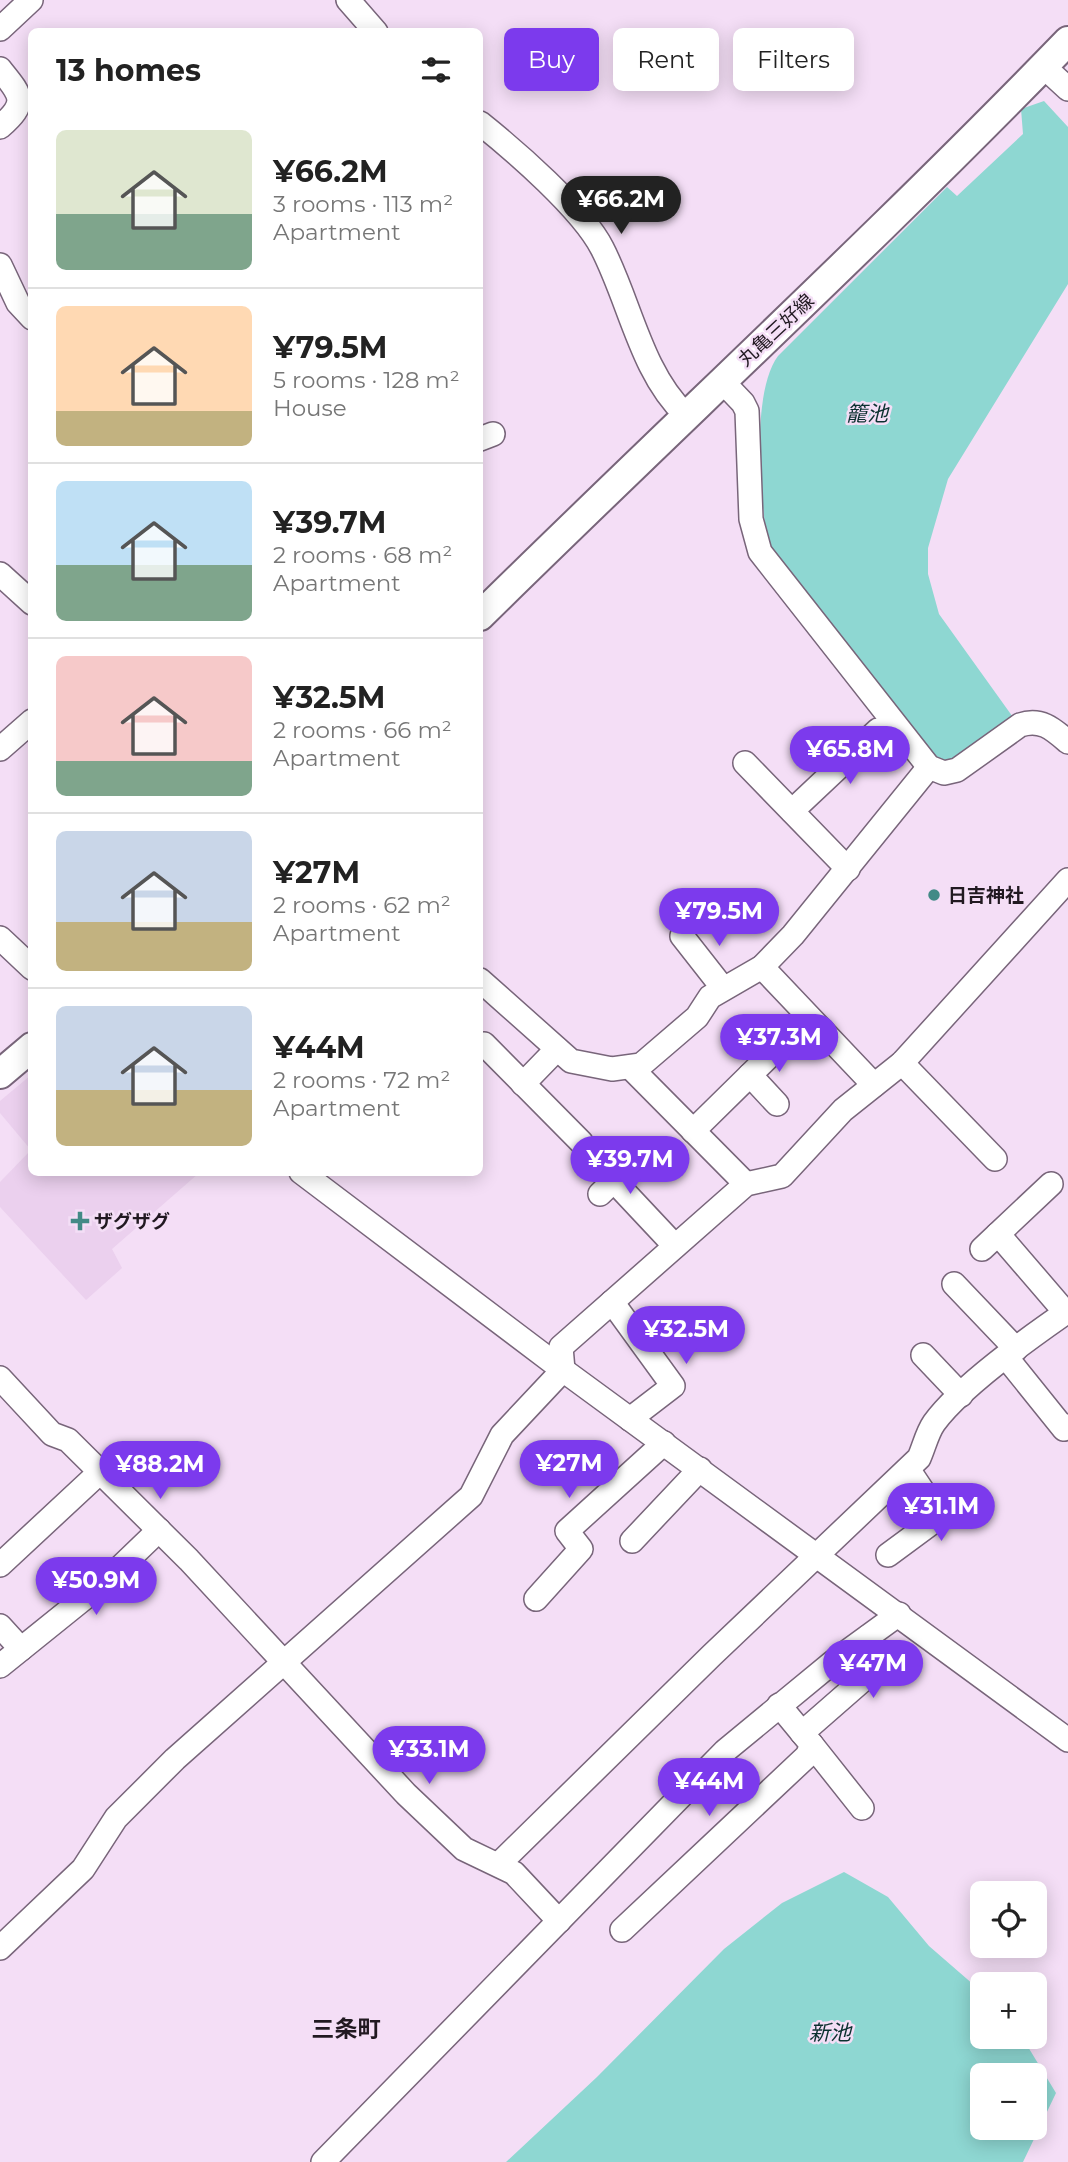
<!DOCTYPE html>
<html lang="en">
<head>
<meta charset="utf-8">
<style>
  body { margin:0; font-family:Montserrat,"Noto Sans JP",sans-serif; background:#f2f2f2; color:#222; height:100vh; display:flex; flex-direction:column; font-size:26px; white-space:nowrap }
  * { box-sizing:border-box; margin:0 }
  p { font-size:23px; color:#767676 }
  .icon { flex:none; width:38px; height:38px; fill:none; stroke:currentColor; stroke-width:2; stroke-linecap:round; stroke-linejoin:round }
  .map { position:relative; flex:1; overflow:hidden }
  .drawer { position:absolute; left:28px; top:28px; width:455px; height:1148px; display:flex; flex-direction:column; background:#fff; border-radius:10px; box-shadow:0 4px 18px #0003 }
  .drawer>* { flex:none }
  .guide { position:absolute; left:504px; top:28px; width:458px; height:63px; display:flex; gap:14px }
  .tools { position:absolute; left:970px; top:1881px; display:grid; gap:14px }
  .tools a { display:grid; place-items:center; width:77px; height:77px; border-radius:10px; background:#fff; box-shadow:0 4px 18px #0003; font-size:35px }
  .price { position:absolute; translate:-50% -60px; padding:0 16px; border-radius:24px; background:#7c3aed; color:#fff; font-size:23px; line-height:46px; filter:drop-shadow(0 2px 4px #0008) }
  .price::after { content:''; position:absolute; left:50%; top:42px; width:21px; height:16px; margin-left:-10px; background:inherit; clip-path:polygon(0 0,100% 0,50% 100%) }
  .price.on { background:#222; color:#fff }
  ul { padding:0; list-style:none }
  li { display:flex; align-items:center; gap:21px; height:175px; padding:0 28px }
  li+li { border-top:2px solid #e0e0e0 }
  li span { display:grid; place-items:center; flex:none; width:196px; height:140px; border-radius:10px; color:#555 }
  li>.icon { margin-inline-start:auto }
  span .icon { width:84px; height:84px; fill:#fffc; stroke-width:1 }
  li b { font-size:30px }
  h2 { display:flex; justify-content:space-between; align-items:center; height:84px; padding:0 28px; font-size:30px }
  .pill { padding:0 24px; border-radius:10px; background:#fff; box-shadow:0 4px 18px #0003; font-size:24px; line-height:63px }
  .pill.on { background:#7c3aed; color:#fff }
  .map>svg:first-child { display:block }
  .built { fill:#ebd0ee }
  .water { fill:#8ed7d2; fill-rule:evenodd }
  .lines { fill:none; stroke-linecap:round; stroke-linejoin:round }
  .minor-casing { stroke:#78657a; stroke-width:26 }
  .major-casing { stroke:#78657a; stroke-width:32 }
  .minor { stroke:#fff; stroke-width:23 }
  .major { stroke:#fff; stroke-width:28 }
  .poi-dot { fill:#428a86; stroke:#f4def6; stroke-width:2.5 }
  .labels { text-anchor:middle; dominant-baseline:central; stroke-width:5; stroke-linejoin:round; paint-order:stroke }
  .street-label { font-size:19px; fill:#211921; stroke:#f4def6 }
  .poi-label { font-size:19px; font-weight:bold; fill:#211921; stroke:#f4def6; text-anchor:start }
  .water-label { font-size:21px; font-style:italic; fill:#0b302f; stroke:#f4def6 }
  .quarter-label { font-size:23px; font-weight:bold; fill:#211921; stroke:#f4def6 }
</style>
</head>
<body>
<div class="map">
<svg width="1068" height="2162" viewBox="0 0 1068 2162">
  <rect width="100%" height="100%" fill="#f4def6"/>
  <!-- built -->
  <path class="built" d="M31 1075 32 1172 199 1173 112 1249 122 1268 86 1300 0 1207V1182L31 1150 0 1113V1101Z"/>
  <!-- water -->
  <g class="water">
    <path d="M1044 101 1068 127V284L948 479 928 548V574L939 614 1015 720 942 767 770 553C760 507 750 394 778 356L947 187 957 196 1023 134 1021 109Z"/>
    <path d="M844 1872 888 1897 929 1946 982 1992V2037H1022L1056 2093 1023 2162H506L597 2077 724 1949 782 1903ZM982 2076H1034V2128H982Z"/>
  </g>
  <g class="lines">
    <defs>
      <g id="minor">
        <path d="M348 0 376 32"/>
        <path d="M0 29 31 0"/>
        <path d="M1043 66 1068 89"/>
        <path d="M0 69C21 95 29 102 0 127"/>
        <path d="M480 123C515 151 582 209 602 248 630 302 641 372 685 414"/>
        <path d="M0 265 18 303 32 318"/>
        <path d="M722 381 743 403 747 411 751 519 760 552 929 767 944 773 957 770 1020 725C1041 718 1053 729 1068 742"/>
        <path d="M480 439 493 434"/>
        <path d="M0 574 32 603"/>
        <path d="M0 749 32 721"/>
        <path d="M745 763 848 869"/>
        <path d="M792 811 878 730"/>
        <path d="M682 936 722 987"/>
        <path d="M0 938 32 968"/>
        <path d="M762 967 874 1085"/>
        <path d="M480 980 571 1061 612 1069 641 1065 697 1017 710 997 762 967 793 935 929 767"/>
        <path d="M484 1044 581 1142"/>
        <path d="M902 1063 995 1159"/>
        <path d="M630 1067 746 1184"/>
        <path d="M750 1075 777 1104"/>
        <path d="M523 1084 557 1049"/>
        <path d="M693 1131 809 1017"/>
        <path d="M301 1172 563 1370 1068 1740"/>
        <path d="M614 1181 675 1246"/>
        <path d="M600 1194 629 1166"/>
        <path d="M998 1234 1066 1313"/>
        <path d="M982 1249 1051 1184"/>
        <path d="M954 1284 1016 1349"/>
        <path d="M612 1302 673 1386 630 1419"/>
        <path d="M923 1355 961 1395"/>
        <path d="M1006 1357 1064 1429 1068 1426"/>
        <path d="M0 1378 52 1434 68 1440 189 1560 406 1794 464 1849 514 1873 559 1921"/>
        <path d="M908 1469 940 1517"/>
        <path d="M632 1541 700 1469"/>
        <path d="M888 1555 968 1496"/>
        <path d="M0 1565 100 1472"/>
        <path d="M536 1599 581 1549 567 1531 664 1443"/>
        <path d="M0 1626 21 1649"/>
        <path d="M0 1666 108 1579 159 1530"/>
        <path d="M802 1733 873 1671 868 1637"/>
        <path d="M812 1745 862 1808"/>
        <path d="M499 1864 712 1655 919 1458C924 1447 927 1433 934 1423 961 1386 1029 1338 1068 1311"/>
        <path d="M622 1930 807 1756 812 1745 779 1705"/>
        <path d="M0 1948 83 1869 116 1818 175 1759 471 1496 502 1435 563 1370 561 1347 746 1184 782 1176 843 1110 902 1063 1068 880"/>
        <path d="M323 2162 725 1751 833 1662 899 1614"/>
      </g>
      <g id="major">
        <path d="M480 616C675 424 877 238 1068 41"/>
        <path d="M0 1074 32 1047"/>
      </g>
    </defs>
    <!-- minor casing -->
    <use href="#minor" class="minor-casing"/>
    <!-- major casing -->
    <use href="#major" class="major-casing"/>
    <!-- minor -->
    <use href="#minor" class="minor"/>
    <!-- major -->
    <use href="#major" class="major"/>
  </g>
  <!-- markers -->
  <g class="poi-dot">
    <circle cx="934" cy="895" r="7"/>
    <path d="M76.5 1210.5h7v7h7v7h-7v7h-7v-7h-7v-7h7z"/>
  </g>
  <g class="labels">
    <!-- street labels -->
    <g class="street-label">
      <text transform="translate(776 330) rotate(-43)">丸亀三好線</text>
    </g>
    <!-- poi labels -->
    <g class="poi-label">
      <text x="948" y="895">日吉神社</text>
      <text x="94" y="1221">ザグザグ</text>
    </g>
    <!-- water labels -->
    <g class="water-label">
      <text x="867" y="413">籠池</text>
      <text x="830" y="2032">新池</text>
    </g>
    <!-- quarter labels -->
    <g class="quarter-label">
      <text x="346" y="2029">三条町</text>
    </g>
  </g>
</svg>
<div class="tools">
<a><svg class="icon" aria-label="locate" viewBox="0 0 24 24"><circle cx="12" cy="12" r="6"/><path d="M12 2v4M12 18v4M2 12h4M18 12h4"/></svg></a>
<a>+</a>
<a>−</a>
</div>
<b class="price on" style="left:621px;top:236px">¥66.2M</b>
<b class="price" style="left:850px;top:786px">¥65.8M</b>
<b class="price" style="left:719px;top:948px">¥79.5M</b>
<b class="price" style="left:779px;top:1074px">¥37.3M</b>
<b class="price" style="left:630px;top:1196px">¥39.7M</b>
<b class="price" style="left:686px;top:1366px">¥32.5M</b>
<b class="price" style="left:569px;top:1500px">¥27M</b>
<b class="price" style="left:160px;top:1501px">¥88.2M</b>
<b class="price" style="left:941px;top:1543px">¥31.1M</b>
<b class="price" style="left:96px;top:1617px">¥50.9M</b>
<b class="price" style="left:873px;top:1700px">¥47M</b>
<b class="price" style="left:429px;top:1786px">¥33.1M</b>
<b class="price" style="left:709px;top:1818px">¥44M</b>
<div class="guide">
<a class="pill on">Buy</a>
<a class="pill">Rent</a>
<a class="pill">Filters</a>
</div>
<section class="drawer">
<h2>13 homes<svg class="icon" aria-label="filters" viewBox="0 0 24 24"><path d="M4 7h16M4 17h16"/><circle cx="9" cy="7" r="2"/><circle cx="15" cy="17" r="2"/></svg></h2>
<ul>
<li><span style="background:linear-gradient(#dfe7d0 60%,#7fa58c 0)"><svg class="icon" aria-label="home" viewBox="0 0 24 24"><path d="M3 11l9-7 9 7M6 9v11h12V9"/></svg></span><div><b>¥66.2M</b><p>3 rooms · 113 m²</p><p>Apartment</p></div></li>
<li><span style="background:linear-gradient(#ffd9b3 75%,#c2b280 0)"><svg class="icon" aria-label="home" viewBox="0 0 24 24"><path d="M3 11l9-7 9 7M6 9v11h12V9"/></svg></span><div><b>¥79.5M</b><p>5 rooms · 128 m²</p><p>House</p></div></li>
<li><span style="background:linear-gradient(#bfe0f5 60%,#7fa58c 0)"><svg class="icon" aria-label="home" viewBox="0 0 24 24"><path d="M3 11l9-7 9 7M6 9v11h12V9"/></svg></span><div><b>¥39.7M</b><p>2 rooms · 68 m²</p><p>Apartment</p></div></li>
<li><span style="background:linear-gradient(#f6c9c9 75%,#7fa58c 0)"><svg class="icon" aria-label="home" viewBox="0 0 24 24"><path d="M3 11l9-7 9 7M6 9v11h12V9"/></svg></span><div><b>¥32.5M</b><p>2 rooms · 66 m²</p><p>Apartment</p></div></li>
<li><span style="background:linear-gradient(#c9d6e8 65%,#c2b280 0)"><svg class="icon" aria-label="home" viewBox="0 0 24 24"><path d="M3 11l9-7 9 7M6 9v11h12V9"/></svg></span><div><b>¥27M</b><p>2 rooms · 62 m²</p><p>Apartment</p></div></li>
<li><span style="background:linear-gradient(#c9d6e8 60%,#c2b280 0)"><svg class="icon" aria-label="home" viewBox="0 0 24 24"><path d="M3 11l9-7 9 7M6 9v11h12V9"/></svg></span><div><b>¥44M</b><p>2 rooms · 72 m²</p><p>Apartment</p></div></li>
</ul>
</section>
</div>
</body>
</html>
